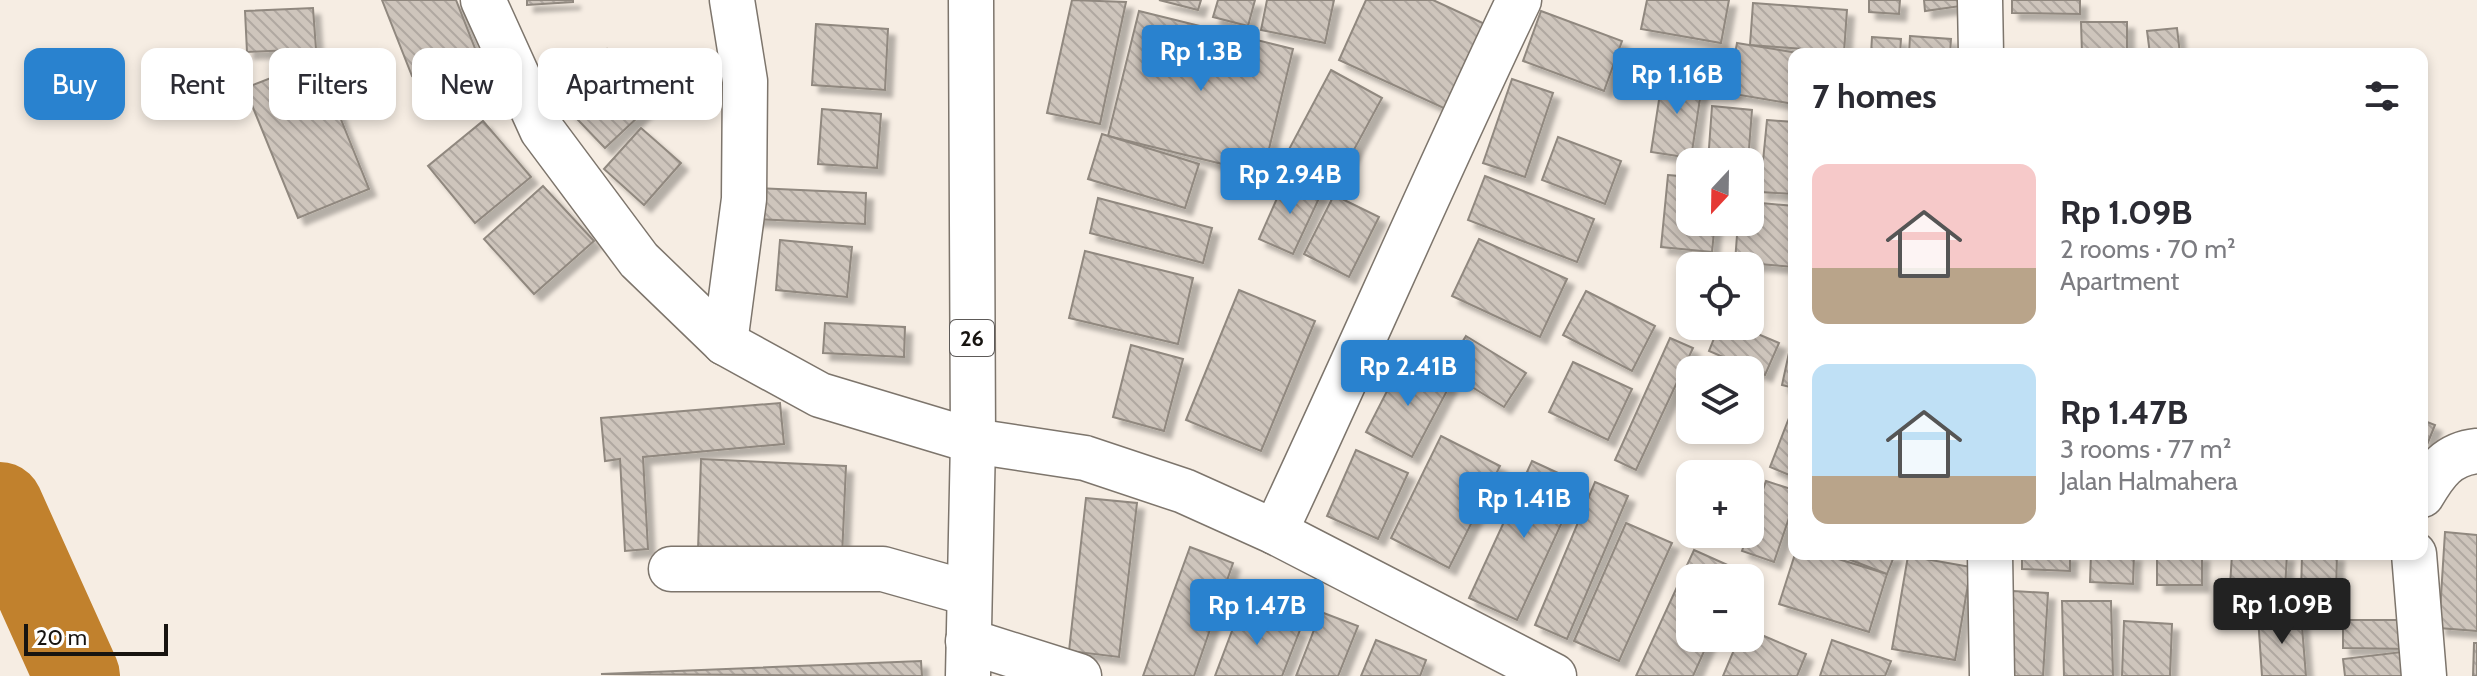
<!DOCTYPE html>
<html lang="en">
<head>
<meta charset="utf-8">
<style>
  body { margin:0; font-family:Cabin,sans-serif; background:#f2f2f3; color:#2b2b33; height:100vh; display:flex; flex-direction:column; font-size:30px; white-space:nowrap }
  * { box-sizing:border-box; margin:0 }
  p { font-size:26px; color:#7c7c81 }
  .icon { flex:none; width:44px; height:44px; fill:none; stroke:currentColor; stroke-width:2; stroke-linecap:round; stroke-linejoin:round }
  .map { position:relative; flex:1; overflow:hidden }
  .side { position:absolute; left:1788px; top:48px; width:640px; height:512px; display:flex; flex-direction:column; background:#fff; border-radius:16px; box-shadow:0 4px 12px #0003 }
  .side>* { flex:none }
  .banner { position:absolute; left:24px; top:48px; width:760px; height:72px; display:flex; gap:16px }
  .needle { width:52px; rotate:202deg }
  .tools { position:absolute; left:1676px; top:148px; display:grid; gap:16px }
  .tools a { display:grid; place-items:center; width:88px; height:88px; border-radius:16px; background:#fff; box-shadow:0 4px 12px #0003; font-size:40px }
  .scale { position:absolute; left:24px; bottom:20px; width:144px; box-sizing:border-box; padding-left:8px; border:4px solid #171410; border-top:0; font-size:22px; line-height:28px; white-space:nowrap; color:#171410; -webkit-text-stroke:6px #fff; paint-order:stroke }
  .price { position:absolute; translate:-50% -68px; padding:0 18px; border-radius:8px; background:#2982cf; color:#fff; font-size:26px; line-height:52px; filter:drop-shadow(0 2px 4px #0008) }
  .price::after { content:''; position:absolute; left:50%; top:48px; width:24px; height:18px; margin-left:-12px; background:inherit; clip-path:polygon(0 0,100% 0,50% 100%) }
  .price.active { background:#222; color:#fff }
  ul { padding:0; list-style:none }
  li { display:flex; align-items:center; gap:24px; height:200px; padding:0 24px }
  li span { display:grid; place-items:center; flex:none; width:224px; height:160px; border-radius:16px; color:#555 }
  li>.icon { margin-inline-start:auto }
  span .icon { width:96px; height:96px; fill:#fffc; stroke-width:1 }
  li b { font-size:34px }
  h2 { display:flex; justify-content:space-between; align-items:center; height:96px; padding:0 24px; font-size:34px }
  .tag { padding:0 28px; border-radius:16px; background:#fff; box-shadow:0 4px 12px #0003; font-size:28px; line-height:72px }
  .tag.active { background:#2982cf; color:#fff }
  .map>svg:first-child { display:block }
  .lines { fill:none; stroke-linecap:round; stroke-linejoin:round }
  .river { stroke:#c1812d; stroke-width:86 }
  .building { fill:url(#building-back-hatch); stroke:#90887f; stroke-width:2; filter:url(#shadow) }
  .minor-casing { stroke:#7d756c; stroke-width:47 }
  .highway-casing { stroke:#7d756c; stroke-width:47 }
  .minor { stroke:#fff; stroke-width:44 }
  .highway { stroke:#fff; stroke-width:44 }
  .labels { text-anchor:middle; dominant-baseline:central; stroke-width:7; stroke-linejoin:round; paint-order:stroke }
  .shield { fill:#fff; stroke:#5d5a58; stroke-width:2 }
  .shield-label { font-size:22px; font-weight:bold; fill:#171410 }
</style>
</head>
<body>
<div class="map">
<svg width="2477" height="676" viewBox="0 0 2477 676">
  <defs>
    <pattern id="building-back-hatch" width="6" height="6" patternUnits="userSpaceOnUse" patternTransform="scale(2)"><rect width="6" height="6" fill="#cec5bc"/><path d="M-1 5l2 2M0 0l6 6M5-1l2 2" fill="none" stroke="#b0a8a1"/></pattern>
    <filter id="shadow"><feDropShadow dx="7" dy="7" stdDeviation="2" flood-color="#0004"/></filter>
  </defs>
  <rect width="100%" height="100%" fill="#f6ede3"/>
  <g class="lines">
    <!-- river -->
    <path class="river" d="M0 505 77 676"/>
  </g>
  <!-- building -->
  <g class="building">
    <path d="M382 0H456L476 51 412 76Z"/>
    <path d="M527 0H573V2L527 5Z"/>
    <path d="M1072 0 1126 2 1100 124 1047 113Z"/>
    <path d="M1159 0H1201L1198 10Z"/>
    <path d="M1218 0H1255L1248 26 1213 17Z"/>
    <path d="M1267 0H1334L1325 43 1261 30Z"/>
    <path d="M1366 0H1433L1487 25 1448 110 1339 60Z"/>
    <path d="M1647 0H1729L1721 43 1641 29Z"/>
    <path d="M1869 0H1900L1899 14 1869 12Z"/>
    <path d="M1924 0H1960L1961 6 1925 11Z"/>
    <path d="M2012 0H2080V14L2012 13Z"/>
    <path d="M1753 3 1847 10 1844 52 1750 45Z"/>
    <path d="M313 8 316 49 247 52 245 11Z"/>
    <path d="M1139 11 1293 49 1263 174 1108 136Z"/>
    <path d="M1541 11 1622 41 1604 91 1523 61Z"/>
    <path d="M2081 22H2127V54H2082Z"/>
    <path d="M816 24 888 29 885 90 812 85Z"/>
    <path d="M2177 28 2180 54H2150L2147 31Z"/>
    <path d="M1910 36 1951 39 1950 54H1909Z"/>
    <path d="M1872 37 1901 39 1900 54H1871Z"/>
    <path d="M1737 43 1804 54H1794V104L1728 93Z"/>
    <path d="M607 49 655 101 605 148 555 96Z"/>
    <path d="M317 60 369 189 298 218 245 88Z"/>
    <path d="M1331 70 1382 98 1336 183 1286 155Z"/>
    <path d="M1663 74 1703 79 1691 158 1651 152Z"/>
    <path d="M1512 79 1553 93 1525 177 1483 163Z"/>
    <path d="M1712 106 1752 110 1748 162H1708Z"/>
    <path d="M822 109 881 114 877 168 818 164Z"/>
    <path d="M1767 120 1794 122V194L1760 192Z"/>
    <path d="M483 121 531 177 475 223 428 166Z"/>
    <path d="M641 128 681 163 644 205 604 169Z"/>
    <path d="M1102 134 1199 164 1185 208 1088 179Z"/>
    <path d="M1558 137 1621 161 1605 204 1542 180Z"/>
    <path d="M1668 175 1690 177V222H1715L1712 252 1661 247Z"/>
    <path d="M1485 176 1594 219 1577 262 1468 220Z"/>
    <path d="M1286 178 1321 194 1293 254 1259 239Z"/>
    <path d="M543 186 594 241 534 294 484 239Z"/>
    <path d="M756 188 866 193 865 224 754 219Z"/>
    <path d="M1334 195 1379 217 1349 277 1304 254Z"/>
    <path d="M1098 198 1212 228 1203 263 1090 233Z"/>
    <path d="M1750 202 1794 206V267L1735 262 1738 222H1750Z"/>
    <path d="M1479 239 1567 279 1540 337 1452 296Z"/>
    <path d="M780 240 852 247 847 297 776 290Z"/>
    <path d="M1085 251 1193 278 1178 344 1069 318Z"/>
    <path d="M1239 290 1315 321 1261 451 1186 420Z"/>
    <path d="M1586 291 1655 326 1632 371 1563 335Z"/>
    <path d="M825 323 905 327 904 357 823 353Z"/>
    <path d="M1719 326H1739L1779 343 1765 375 1709 351Z"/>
    <path d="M1466 336 1526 373 1504 407 1445 370Z"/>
    <path d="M1670 338 1693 348 1636 470 1615 460Z"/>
    <path d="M1131 345 1183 359 1164 431 1113 417Z"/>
    <path d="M1790 348 1794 349V388L1782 385Z"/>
    <path d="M1403 360 1450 385 1412 457 1366 432Z"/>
    <path d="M1573 362 1632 389 1608 440 1549 412Z"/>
    <path d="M780 403 784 444 643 457 648 549 625 551 620 459 605 461 601 418Z"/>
    <path d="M1794 405V477L1770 467Z"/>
    <path d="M2422 420 2435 425 2422 457Z"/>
    <path d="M1441 436 1500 466 1449 568 1391 538Z"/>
    <path d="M1356 450 1408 473 1378 539 1327 516Z"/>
    <path d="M701 459 846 466 842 557 698 550Z"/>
    <path d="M1532 461 1580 483 1517 620 1469 598Z"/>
    <path d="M1766 481 1794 490V503L1774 562 1742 551Z"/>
    <path d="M1595 482 1628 496 1567 639 1535 625Z"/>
    <path d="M1086 498 1137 503 1119 657 1069 651Z"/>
    <path d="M1626 523 1672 543 1619 661 1574 641Z"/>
    <path d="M2445 532 2477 535V631L2439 628Z"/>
    <path d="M1190 547 1233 563 1194 676H1143Z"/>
    <path d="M1694 550 1741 571 1737 578H1690V638H1710L1693 676H1636Z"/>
    <path d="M1795 554H1822L1887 574 1869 632 1779 604Z"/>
    <path d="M1835 554H1895L1887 574Z"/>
    <path d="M2022 554H2070V571L2022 569Z"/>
    <path d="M2091 554H2134L2133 584 2090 582Z"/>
    <rect x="2157" y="554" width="45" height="31"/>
    <path d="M2232 554H2287L2285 590 2230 586Z"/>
    <path d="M2302 554H2337L2336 596 2301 594Z"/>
    <path d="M1908 556 1971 567 1955 660 1892 649Z"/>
    <path d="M2013 591 2048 593 2043 676H2008Z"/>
    <path d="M2062 601H2111L2113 676H2064Z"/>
    <path d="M1241 607 1300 630 1282 676H1215Z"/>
    <path d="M1321 612 1358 626 1338 676H1296Z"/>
    <path d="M2301 614 2306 676H2262L2258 617Z"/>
    <path d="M2343 620H2411V649L2343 648Z"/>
    <path d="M2124 621 2172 624 2170 676H2122Z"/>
    <path d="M1750 630 1806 654 1797 676H1723L1739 638H1750Z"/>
    <path d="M1376 640 1426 660 1420 676H1361Z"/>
    <path d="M1832 640 1891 661 1885 676H1820Z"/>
    <path d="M2474 643H2477V676H2473Z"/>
    <path d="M2410 651 2412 676H2345L2343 659Z"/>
    <path d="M921 661 922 676 601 674Z"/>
  </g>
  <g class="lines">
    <defs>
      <g id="minor">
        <path d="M483 0 542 130 639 260 725 343 820 395 973 441 1085 458 1184 491 1275 532C1358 355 1435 176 1519 0"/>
        <path d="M1980 0 1981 54"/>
        <path d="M725 343 744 199 745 81 732 0"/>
        <path d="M2422 495C2436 471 2448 454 2477 451"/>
        <path d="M1275 532 1554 676"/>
        <path d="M1990 554 1992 676"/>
        <path d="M2414 554 2424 676"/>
        <path d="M671 569H883L968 593"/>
        <path d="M968 641 1079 676"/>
      </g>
      <path id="highway" d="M968 676 973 441 971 0"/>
    </defs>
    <!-- minor casing -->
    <use href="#minor" class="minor-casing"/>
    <!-- highway casing -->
    <use href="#highway" class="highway-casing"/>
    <!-- minor -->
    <use href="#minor" class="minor"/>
    <!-- highway -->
    <use href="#highway" class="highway"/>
  </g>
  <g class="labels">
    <!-- shield labels -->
    <rect class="shield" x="950" y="320" width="44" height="36" rx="6"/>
    <g class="shield-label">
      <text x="972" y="338">26</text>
    </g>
  </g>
</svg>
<div class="tools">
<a><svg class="needle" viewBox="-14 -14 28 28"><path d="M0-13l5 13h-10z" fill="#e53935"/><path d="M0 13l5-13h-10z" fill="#7c7c81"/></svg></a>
<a><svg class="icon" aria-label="locate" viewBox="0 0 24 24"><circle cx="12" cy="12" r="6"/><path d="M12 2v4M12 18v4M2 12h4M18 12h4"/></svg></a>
<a><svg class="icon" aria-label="layers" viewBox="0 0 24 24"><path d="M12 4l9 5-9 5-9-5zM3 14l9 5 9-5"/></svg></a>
<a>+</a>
<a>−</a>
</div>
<div class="scale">20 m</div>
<b class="price" style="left:1201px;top:93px">Rp 1.3B</b>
<b class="price" style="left:1677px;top:116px">Rp 1.16B</b>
<b class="price" style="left:1290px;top:216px">Rp 2.94B</b>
<b class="price" style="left:1408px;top:408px">Rp 2.41B</b>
<b class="price" style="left:1524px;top:540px">Rp 1.41B</b>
<b class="price active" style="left:2282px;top:646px">Rp 1.09B</b>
<b class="price" style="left:1257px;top:647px">Rp 1.47B</b>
<div class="banner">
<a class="tag active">Buy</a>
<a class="tag">Rent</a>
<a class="tag">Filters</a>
<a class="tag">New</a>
<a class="tag">Apartment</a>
</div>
<section class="side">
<h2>7 homes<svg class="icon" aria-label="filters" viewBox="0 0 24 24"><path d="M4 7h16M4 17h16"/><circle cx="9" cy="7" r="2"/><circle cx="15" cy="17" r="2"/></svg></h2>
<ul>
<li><span style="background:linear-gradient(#f6c9c9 65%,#b9a48a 0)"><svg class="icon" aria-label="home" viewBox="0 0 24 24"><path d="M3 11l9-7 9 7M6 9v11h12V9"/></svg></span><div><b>Rp 1.09B</b><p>2 rooms · 70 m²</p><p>Apartment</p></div></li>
<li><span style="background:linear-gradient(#bfe0f5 70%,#b9a48a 0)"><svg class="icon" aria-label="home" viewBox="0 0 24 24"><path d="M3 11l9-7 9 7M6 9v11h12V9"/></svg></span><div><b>Rp 1.47B</b><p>3 rooms · 77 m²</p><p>Jalan Halmahera</p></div></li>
</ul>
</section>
</div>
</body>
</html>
